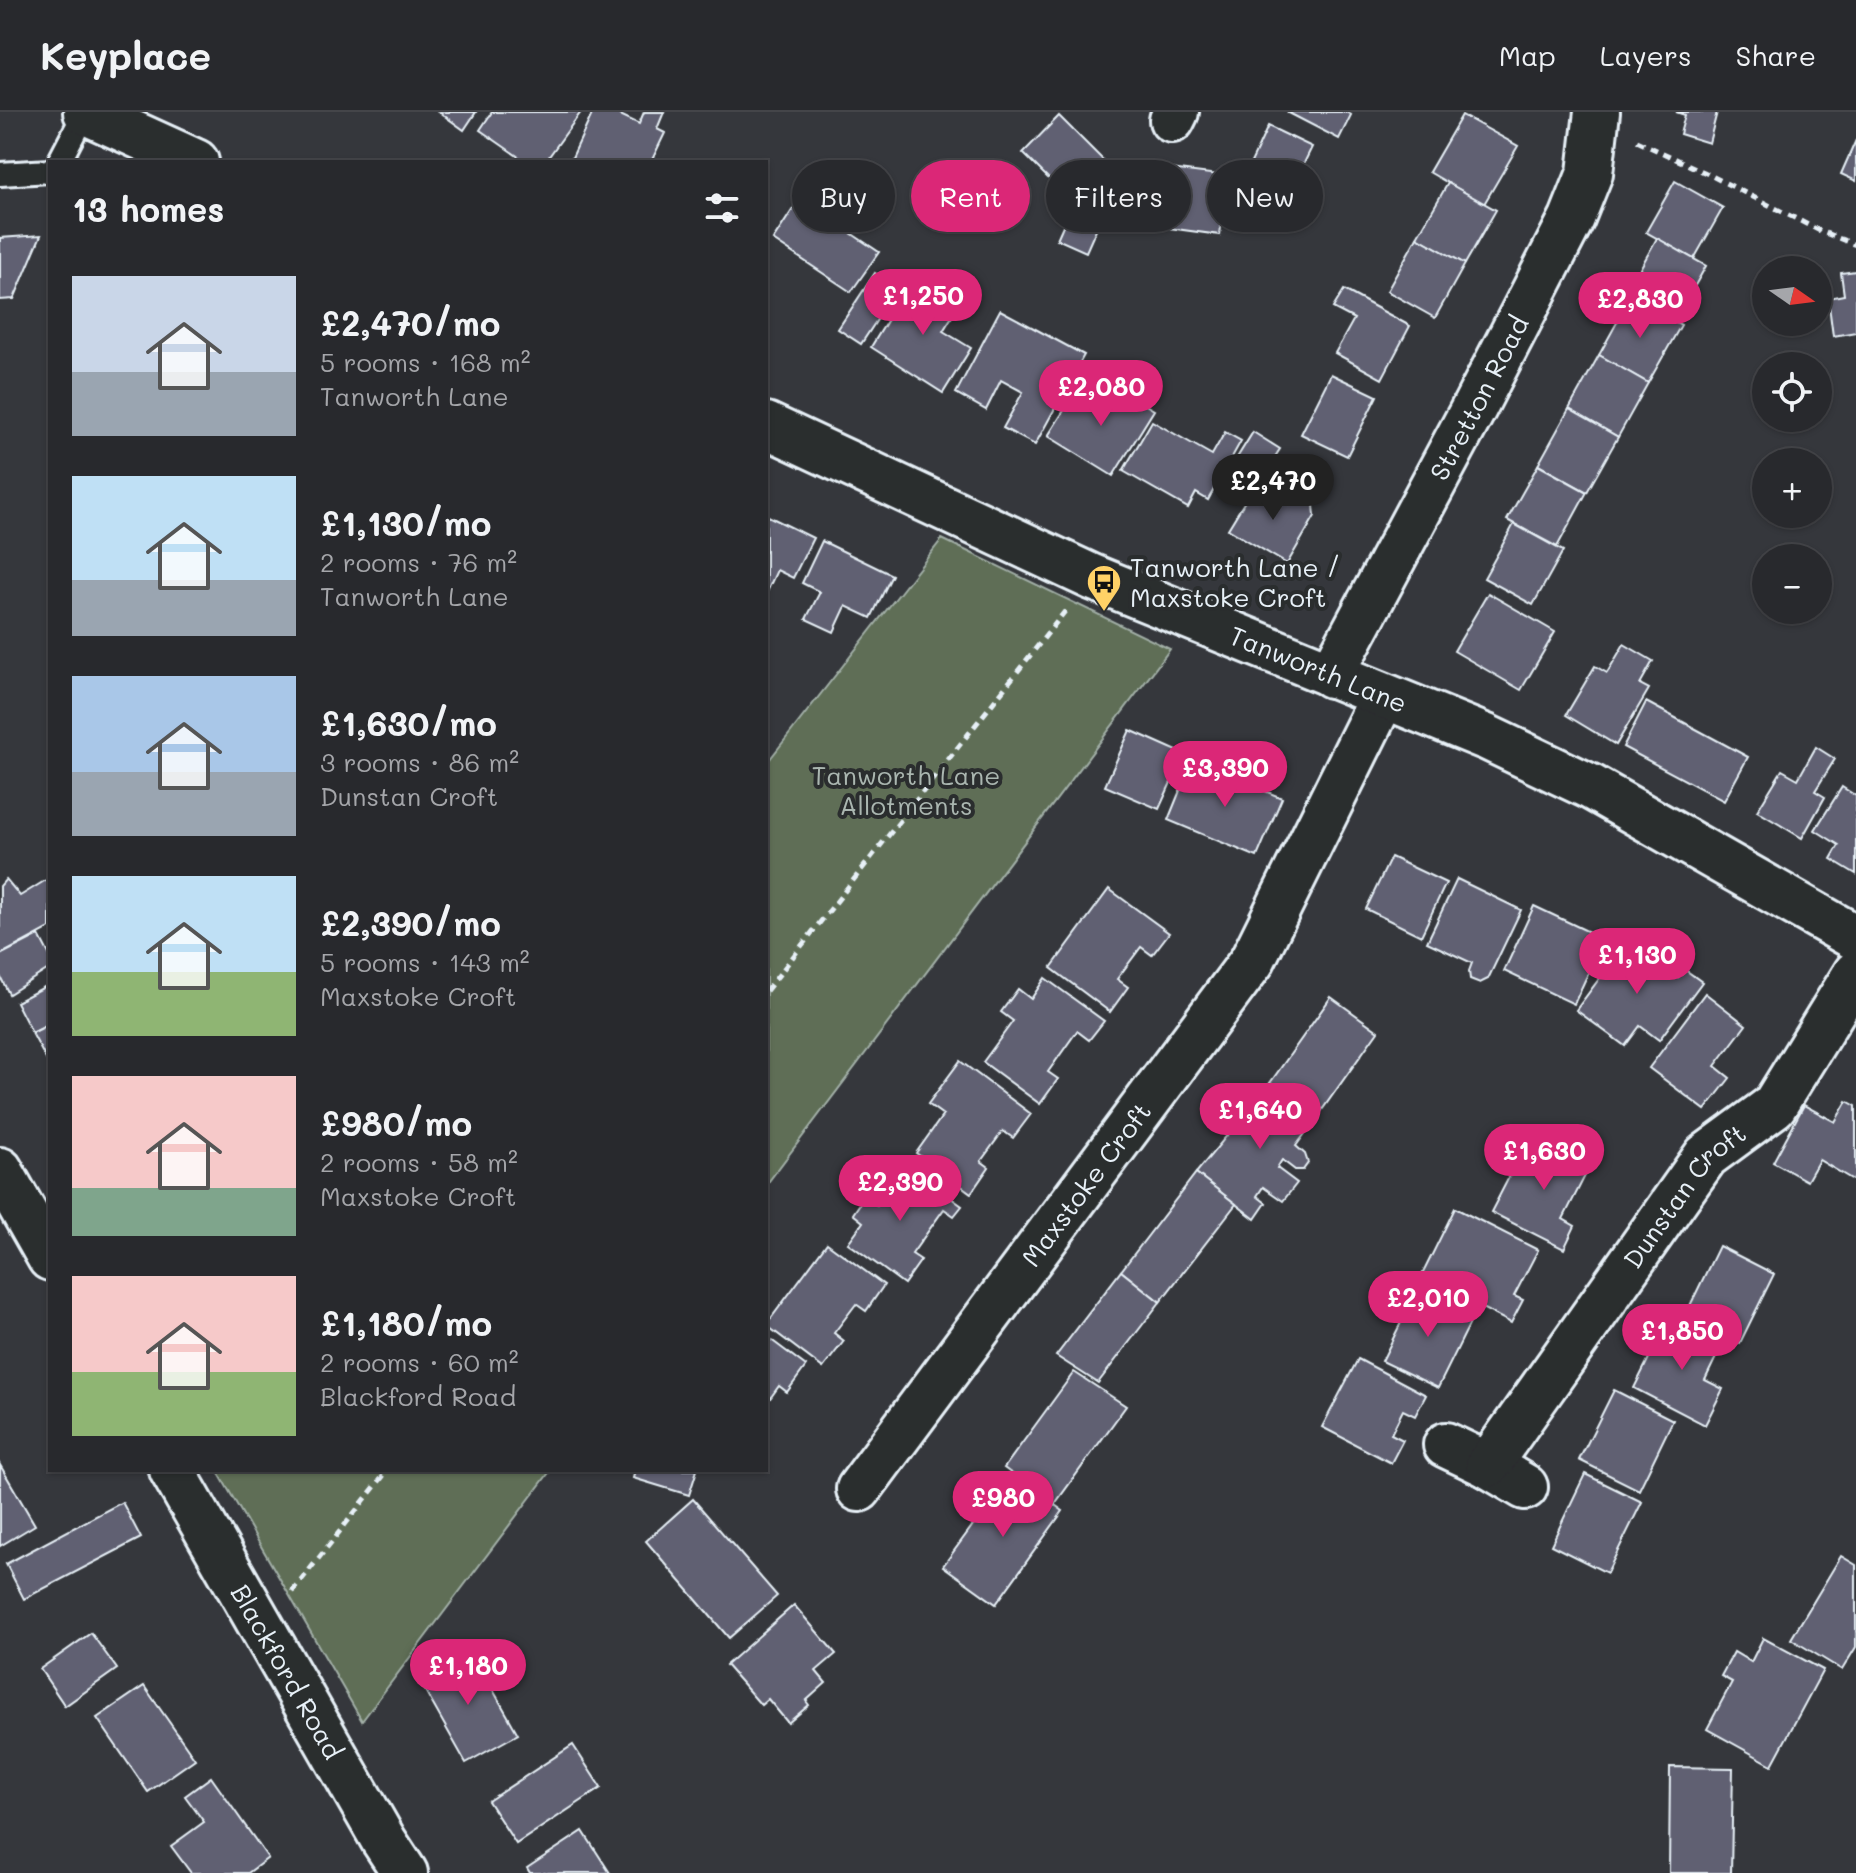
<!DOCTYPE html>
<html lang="en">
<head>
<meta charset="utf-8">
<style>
  body { margin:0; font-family:Mali,sans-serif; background:#343539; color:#f1f3f6; height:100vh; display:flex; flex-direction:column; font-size:30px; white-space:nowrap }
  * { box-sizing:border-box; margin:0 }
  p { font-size:26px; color:#a5a6aa }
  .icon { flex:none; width:44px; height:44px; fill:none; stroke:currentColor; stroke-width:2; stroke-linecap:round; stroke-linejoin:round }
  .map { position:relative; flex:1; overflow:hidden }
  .sheet { position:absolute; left:48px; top:48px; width:720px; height:1312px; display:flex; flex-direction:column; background:#28292d; border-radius:0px; box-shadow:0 2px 6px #0004,0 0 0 2px #444549 }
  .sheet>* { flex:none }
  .guide { position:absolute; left:792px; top:48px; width:760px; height:72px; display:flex; gap:16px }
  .needle { width:52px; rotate:104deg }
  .fabs { position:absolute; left:1752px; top:144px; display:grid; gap:16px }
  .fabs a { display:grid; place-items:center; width:80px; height:80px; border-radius:50%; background:#28292d; box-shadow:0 2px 6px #0004,0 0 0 2px #444549; font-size:40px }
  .price { position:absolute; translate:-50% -68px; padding:0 18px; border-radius:28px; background:#db2777; color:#fff; font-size:26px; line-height:52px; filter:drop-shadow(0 2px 4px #0008) }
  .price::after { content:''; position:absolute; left:50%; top:48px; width:24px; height:18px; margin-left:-12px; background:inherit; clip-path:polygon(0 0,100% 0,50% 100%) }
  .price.selected { background:#222; color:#fff }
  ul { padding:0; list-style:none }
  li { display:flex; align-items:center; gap:24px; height:200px; padding:0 24px }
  li span { display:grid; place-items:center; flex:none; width:224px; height:160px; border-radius:0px; color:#555 }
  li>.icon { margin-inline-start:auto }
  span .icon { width:96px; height:96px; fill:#fffc; stroke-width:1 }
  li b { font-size:34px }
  h2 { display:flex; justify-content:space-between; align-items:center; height:96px; padding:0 24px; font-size:34px }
  .tag { padding:0 28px; border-radius:36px; background:#28292d; box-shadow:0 2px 6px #0004,0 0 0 2px #444549; font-size:28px; line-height:72px }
  .tag.selected { background:#db2777; color:#fff }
  header { display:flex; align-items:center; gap:48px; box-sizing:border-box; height:112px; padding:0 40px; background:#28292d; border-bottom:2px solid #444549 }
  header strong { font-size:38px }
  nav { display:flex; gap:44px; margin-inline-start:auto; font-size:28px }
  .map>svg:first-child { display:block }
  .green { fill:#5e6e57; stroke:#a3b0a8; stroke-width:2 }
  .building { fill:#606072; stroke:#e8f1f8; stroke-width:2 }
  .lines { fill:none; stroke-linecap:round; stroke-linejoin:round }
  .service-casing { stroke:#e8f1f8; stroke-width:28 }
  .minor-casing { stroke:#e8f1f8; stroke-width:50 }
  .tertiary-casing { stroke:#e8f1f8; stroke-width:50 }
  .secondary-casing { stroke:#e8f1f8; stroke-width:50 }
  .path { stroke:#e8f1f8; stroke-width:5; stroke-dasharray:8 6; stroke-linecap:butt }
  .service { stroke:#2a2d2e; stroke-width:22 }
  .minor { stroke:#2a2d2e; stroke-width:44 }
  .tertiary { stroke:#2a2d2e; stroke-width:44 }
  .secondary { stroke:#2a2d2e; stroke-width:44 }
  .labels { text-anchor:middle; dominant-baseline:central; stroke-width:8; stroke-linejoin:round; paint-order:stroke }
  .street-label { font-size:26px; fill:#e8f1f8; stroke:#2a2d2e }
  .poi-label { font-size:26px; fill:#e8f1f8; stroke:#2a2d2e; text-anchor:start }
  .park-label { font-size:26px; fill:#aab6b0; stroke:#2a2d2e }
</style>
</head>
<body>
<header>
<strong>Keyplace</strong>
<nav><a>Map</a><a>Layers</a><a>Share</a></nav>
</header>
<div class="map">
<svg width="1856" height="1761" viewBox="0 0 1856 1761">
  <rect width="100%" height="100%" fill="#35373c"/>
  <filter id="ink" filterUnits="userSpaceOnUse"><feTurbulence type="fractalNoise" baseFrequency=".0125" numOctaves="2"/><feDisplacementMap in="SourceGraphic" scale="16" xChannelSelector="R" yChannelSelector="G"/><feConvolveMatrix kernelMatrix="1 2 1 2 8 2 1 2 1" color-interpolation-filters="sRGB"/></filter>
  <g filter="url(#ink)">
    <!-- green -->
    <g class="green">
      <path d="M942 427 1170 537 766 1073V652Z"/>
      <path d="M217 1358H551L362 1609Z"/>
    </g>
    <!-- building -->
    <g class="building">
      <path d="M439 0H476L464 18Z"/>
      <path d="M492 0H581L545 50H526L480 18Z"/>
      <path d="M593 0H614L639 12 644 0H664L657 17 665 21 651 50H570Z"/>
      <path d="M1287 0H1346L1351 3 1339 27Z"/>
      <path d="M1676 0H1717L1709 31 1680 22 1685 3Z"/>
      <path d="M1462 3 1518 34 1484 92 1429 60Z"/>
      <path d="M1059 4 1103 48 1067 85 1023 41Z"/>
      <path d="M1268 14 1312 35 1286 88 1243 68Z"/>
      <path d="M1856 28V69L1841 62Z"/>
      <path d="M1146 54 1227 64 1220 123 1139 112Z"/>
      <path d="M1675 69 1723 96 1694 147 1646 120Z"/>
      <path d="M1448 71 1496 98 1465 152 1417 125Z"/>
      <path d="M808 74 835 92 827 105 879 140 851 180 773 128Z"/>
      <path d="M1072 93 1101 106 1086 140 1057 127Z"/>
      <path d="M41 123 14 187 0 188V126Z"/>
      <path d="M1417 125 1465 152 1435 206 1387 179Z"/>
      <path d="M1657 126 1706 154 1675 209 1626 182Z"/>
      <path d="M1856 159V220L1833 224 1828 186 1844 183 1841 161Z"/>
      <path d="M875 161 898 176 861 232 838 217Z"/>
      <path d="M913 167 958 195 943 219 971 236 943 281 871 235Z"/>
      <path d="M1344 178 1410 214 1382 267 1335 241 1354 207 1333 196Z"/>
      <path d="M1631 185 1681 213 1648 271 1599 243Z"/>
      <path d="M1000 198 1084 243 1035 333 1003 316 1023 280 1001 268 986 298 956 281Z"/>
      <path d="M1599 243 1648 271 1618 325 1569 297Z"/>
      <path d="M1331 262 1377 284 1347 344 1301 322Z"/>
      <path d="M1080 273 1113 293 1122 279 1154 298 1113 364 1048 324Z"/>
      <path d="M1569 297 1618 325 1587 380 1538 353Z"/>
      <path d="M1152 309 1212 343 1225 320 1241 329 1208 388 1196 381 1188 396 1123 359Z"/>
      <path d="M1253 320 1280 337 1262 365 1235 349Z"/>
      <path d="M1538 353 1587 380 1557 435 1507 408Z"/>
      <path d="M1256 371 1289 392 1296 385 1306 387 1314 393 1315 404 1287 452 1228 417Z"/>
      <path d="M766 403 813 426 793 466 777 458 766 482Z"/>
      <path d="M1514 412 1563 439 1533 493 1484 466Z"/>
      <path d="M822 429 892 463 871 506 846 494 834 520 806 507 820 480 802 471Z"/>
      <path d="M1488 481 1555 520 1521 578 1454 539Z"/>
      <path d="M1624 532 1653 549 1640 572 1649 577 1616 633 1566 603 1595 554 1607 561Z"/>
      <path d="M1646 590 1748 645 1724 689 1623 635Z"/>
      <path d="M1130 618 1184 642 1159 697 1105 674Z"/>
      <path d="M1816 635 1835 647 1815 679 1825 685 1802 726 1757 699 1782 658 1798 667Z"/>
      <path d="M1192 649 1282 686 1257 745 1168 708Z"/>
      <path d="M1842 675 1856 684V762L1831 747 1839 733 1815 718Z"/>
      <path d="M1391 745 1446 771 1421 824 1366 797Z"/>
      <path d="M6 767 20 784 46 768 50 774V816L0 843V774Z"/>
      <path d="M1457 767 1521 798 1488 867 1480 871 1470 867 1469 859 1472 851 1427 830Z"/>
      <path d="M1109 777 1169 821 1152 843 1141 835 1117 867 1128 875 1110 900 1051 856Z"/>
      <path d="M1534 794 1604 827 1574 892 1504 859Z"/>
      <path d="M39 823 50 844V856L9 882 0 864V843Z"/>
      <path d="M1628 828 1678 865 1684 857 1702 870 1659 928 1640 914 1625 934 1576 898Z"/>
      <path d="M1045 866 1104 909 1089 928 1077 919 1048 960 1058 967 1040 992 983 950 1013 909 1001 900 1018 877 1031 887Z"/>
      <path d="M50 872V912L32 921 16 890Z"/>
      <path d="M1705 881 1746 913 1715 954 1730 966 1705 998 1649 956Z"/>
      <path d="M1331 885 1378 919 1317 1005 1270 971Z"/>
      <path d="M50 912V947L47 949 32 921Z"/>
      <path d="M960 949 1031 1002 1013 1026 1003 1019 981 1049 989 1055 971 1081 916 1041 943 1003 928 992Z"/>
      <path d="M1270 971 1317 1005 1296 1034 1305 1042 1308 1051 1303 1058H1295L1282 1048 1277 1056 1297 1071 1283 1089 1263 1075 1257 1084 1266 1091 1255 1107 1196 1061Z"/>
      <path d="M1847 989 1856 994V1063L1853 1068 1819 1048 1807 1069 1773 1050 1804 993 1835 1010Z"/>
      <path d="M1554 1028 1593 1048 1563 1107 1575 1114 1564 1137 1491 1100 1525 1034 1545 1044Z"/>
      <path d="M906 1053 962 1094 954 1104 944 1097 912 1142 921 1148 904 1172 848 1131 863 1110 853 1102 865 1084 877 1093Z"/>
      <path d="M1196 1061 1236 1092 1160 1190 1121 1159Z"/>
      <path d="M1455 1096 1538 1138 1514 1184 1523 1188 1511 1211 1421 1165Z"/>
      <path d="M827 1131 884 1173 866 1199 856 1192 834 1221 844 1229 823 1256 766 1213Z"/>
      <path d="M1719 1134 1774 1162 1740 1231 1685 1204Z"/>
      <path d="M1121 1159 1160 1190 1098 1271 1056 1244Z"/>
      <path d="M1417 1178 1473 1205 1438 1276 1382 1249Z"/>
      <path d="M1669 1206 1722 1233 1705 1268 1723 1277 1705 1313 1634 1276Z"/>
      <path d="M766 1224 806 1254 787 1280 779 1274 766 1292Z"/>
      <path d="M1358 1247 1426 1283 1415 1304 1403 1298 1391 1322 1403 1328 1391 1351 1322 1315Z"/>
      <path d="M1074 1260 1126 1294 1054 1393 1004 1356Z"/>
      <path d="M1614 1278 1673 1308 1639 1378 1579 1348Z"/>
      <path d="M0 1353 35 1413 0 1434Z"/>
      <path d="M635 1358H697L689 1383 633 1366Z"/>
      <path d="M1011 1361 1063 1399 996 1492 943 1454Z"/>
      <path d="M1585 1362 1642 1390 1607 1461 1551 1433Z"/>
      <path d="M693 1387 777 1484 729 1526 646 1429Z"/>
      <path d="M122 1390 141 1426 24 1487 6 1452Z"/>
      <path d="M1841 1444 1856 1453V1535L1842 1558 1791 1527Z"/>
      <path d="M794 1493 836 1542 816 1559 826 1571 806 1589 809 1593 788 1611 768 1587 761 1593 726 1553Z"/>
      <path d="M91 1521 117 1557 65 1594 40 1557Z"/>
      <path d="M1763 1526 1823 1558 1772 1653 1707 1617 1732 1570 1721 1564 1734 1540 1751 1550Z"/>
      <path d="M471 1539 518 1622 466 1651 419 1568Z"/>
      <path d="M144 1574 195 1647 148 1680 97 1606Z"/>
      <path d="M573 1633 601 1676 516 1732 488 1689Z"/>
      <path d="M1670 1655 1733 1656 1731 1761H1669Z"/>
      <path d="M211 1665 268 1746 248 1761H191L171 1734 204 1710 185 1684Z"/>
      <path d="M583 1719 610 1761H530L527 1756Z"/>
    </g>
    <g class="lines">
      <defs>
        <g id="service">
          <path d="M59 50 85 0"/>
          <path d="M0 62 50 59"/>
        </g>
        <g id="minor">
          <path d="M1172 8 1176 0"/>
          <path d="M1446 1333 1488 1353 1525 1375"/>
          <path id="s1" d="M1488 1353 1706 1044 1774 994 1856 861"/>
          <path id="s2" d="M859 1377 1252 849 1383 585"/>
        </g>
        <g id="tertiary">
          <path d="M86 0 196 50"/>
          <path id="s3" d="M766 313 1092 465 1486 625 1591 675 1856 826"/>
          <path id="s4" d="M1331 563 1475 294 1572 106 1590 61 1597 0"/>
        </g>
        <g id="secondary">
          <path d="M0 1058 50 1146"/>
          <path id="s5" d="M172 1358 384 1729 405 1761"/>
        </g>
      </defs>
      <!-- service casing -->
      <use href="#service" class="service-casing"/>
      <!-- minor casing -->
      <use href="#minor" class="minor-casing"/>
      <!-- tertiary casing -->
      <use href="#tertiary" class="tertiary-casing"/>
      <!-- secondary casing -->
      <use href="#secondary" class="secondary-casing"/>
      <!-- path -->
      <g class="path">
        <path d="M1637 29 1704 60 1820 119 1856 133"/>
        <path d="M766 879 1066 498"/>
        <path d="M292 1480 388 1358"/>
      </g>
      <!-- service -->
      <use href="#service" class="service"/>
      <!-- minor -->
      <use href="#minor" class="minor"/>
      <!-- tertiary -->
      <use href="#tertiary" class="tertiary"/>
      <!-- secondary -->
      <use href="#secondary" class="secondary"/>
    </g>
  </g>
  <!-- icons -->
  <defs>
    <symbol id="bus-pin" viewBox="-11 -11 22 30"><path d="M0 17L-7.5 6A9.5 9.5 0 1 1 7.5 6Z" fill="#ffd166" stroke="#2a2d2e"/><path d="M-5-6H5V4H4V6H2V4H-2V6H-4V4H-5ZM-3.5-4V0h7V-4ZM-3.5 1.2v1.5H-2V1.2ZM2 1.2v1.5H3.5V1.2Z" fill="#111"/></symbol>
  </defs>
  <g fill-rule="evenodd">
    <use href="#bus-pin" x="1084" y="450" width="40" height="54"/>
  </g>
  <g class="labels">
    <!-- street labels -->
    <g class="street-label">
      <text stroke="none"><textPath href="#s4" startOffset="314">Stretton Road</textPath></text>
      <text stroke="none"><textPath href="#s3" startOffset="604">Tanworth Lane</textPath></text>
      <text stroke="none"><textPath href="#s2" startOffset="380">Maxstoke Croft</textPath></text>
      <text stroke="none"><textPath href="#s1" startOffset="334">Dunstan Croft</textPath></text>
      <text stroke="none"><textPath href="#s5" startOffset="232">Blackford Road</textPath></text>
    </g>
    <!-- poi labels -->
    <g class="poi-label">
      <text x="1130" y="455">Tanworth Lane /<tspan x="1130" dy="30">Maxstoke Croft</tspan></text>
    </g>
    <!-- park labels -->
    <g class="park-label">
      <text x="906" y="663">Tanworth Lane<tspan x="906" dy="30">Allotments</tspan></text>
    </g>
  </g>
</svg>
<div class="fabs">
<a><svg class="needle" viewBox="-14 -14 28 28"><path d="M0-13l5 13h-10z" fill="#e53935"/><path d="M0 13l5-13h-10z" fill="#a5a6aa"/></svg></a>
<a><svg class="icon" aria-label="locate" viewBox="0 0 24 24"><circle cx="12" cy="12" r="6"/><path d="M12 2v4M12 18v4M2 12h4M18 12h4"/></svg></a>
<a>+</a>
<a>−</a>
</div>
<b class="price" style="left:923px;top:225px">£1,250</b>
<b class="price" style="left:1640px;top:228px">£2,830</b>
<b class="price" style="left:1101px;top:316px">£2,080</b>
<b class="price selected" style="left:1273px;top:410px">£2,470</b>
<b class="price" style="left:1225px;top:697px">£3,390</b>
<b class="price" style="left:1637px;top:884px">£1,130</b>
<b class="price" style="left:1260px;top:1039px">£1,640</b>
<b class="price" style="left:1544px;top:1080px">£1,630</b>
<b class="price" style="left:900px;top:1111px">£2,390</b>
<b class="price" style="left:1428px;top:1227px">£2,010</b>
<b class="price" style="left:1682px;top:1260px">£1,850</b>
<b class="price" style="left:1003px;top:1427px">£980</b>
<b class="price" style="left:468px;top:1595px">£1,180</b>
<div class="guide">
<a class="tag">Buy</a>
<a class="tag selected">Rent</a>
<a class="tag">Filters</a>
<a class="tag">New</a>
</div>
<section class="sheet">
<h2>13 homes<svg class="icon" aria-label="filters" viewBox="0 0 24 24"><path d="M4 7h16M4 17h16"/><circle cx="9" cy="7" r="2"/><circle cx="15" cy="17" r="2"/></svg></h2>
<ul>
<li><span style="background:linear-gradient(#c9d6e8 60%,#9aa5b1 0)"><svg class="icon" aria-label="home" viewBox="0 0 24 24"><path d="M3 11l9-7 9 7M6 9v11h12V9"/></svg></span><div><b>£2,470/mo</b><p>5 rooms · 168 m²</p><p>Tanworth Lane</p></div></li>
<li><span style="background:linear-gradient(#bfe0f5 65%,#9aa5b1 0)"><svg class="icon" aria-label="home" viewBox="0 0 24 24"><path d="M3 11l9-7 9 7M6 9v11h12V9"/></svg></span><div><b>£1,130/mo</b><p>2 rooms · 76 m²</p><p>Tanworth Lane</p></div></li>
<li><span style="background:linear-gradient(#a9c7e8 60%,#9aa5b1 0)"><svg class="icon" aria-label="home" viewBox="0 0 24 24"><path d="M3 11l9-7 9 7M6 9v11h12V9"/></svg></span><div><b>£1,630/mo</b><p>3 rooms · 86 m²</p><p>Dunstan Croft</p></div></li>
<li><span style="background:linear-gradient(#bfe0f5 60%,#8fb573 0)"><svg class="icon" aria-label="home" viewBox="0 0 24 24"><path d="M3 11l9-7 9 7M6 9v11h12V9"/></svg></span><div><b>£2,390/mo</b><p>5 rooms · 143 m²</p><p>Maxstoke Croft</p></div></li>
<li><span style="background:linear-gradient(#f6c9c9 70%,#7fa58c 0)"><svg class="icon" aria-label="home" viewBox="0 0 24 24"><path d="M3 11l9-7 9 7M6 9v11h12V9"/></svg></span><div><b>£980/mo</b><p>2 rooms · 58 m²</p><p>Maxstoke Croft</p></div></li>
<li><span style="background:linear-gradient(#f6c9c9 60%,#8fb573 0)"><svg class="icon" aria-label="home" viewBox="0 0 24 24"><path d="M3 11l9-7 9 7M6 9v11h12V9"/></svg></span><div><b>£1,180/mo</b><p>2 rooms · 60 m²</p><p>Blackford Road</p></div></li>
</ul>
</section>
</div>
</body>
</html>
